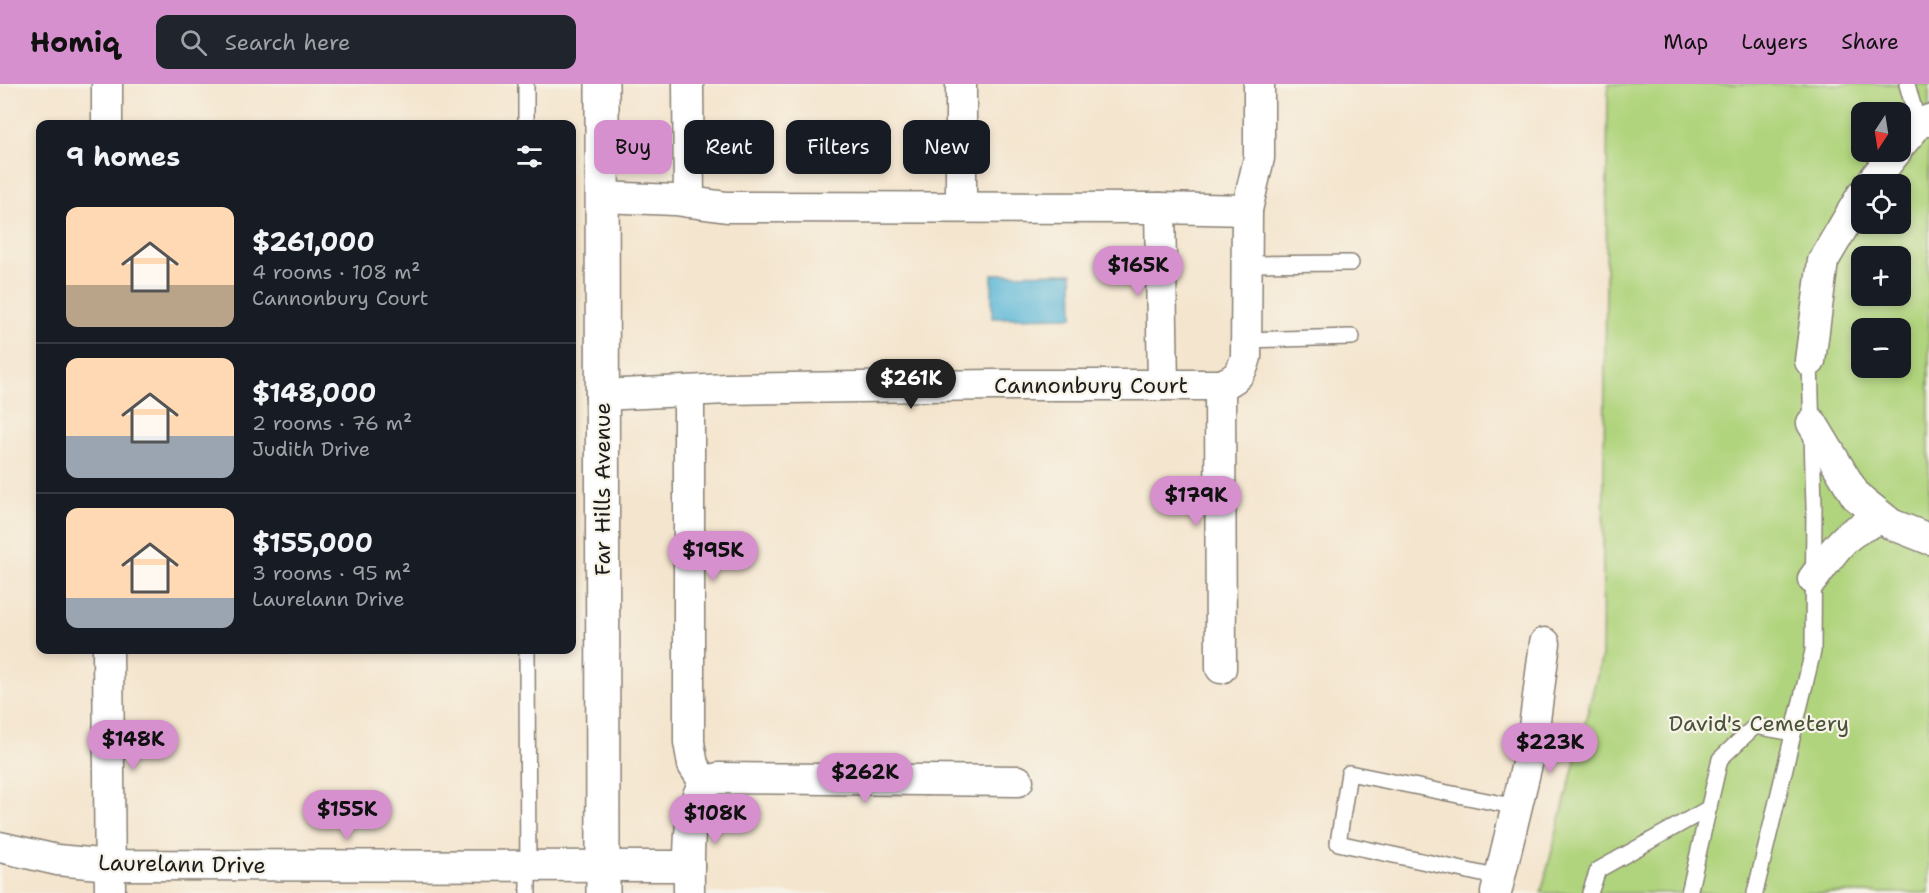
<!DOCTYPE html>
<html lang="en">
<head>
<meta charset="utf-8">
<style>
  body { margin:0; font-family:"Shantell Sans",sans-serif; background:#20242c; color:#f1f3f6; height:100vh; display:flex; flex-direction:column; font-size:22px; white-space:nowrap }
  * { box-sizing:border-box; margin:0 }
  p { font-size:20px; color:#9ea1a6 }
  .icon { flex:none; width:33px; height:33px; fill:none; stroke:currentColor; stroke-width:2; stroke-linecap:round; stroke-linejoin:round }
  .map { position:relative; flex:1; overflow:hidden }
  .panel { position:absolute; left:36px; top:36px; width:540px; height:534px; display:flex; flex-direction:column; background:#171b24; border-radius:12px; box-shadow:0 3px 9px #0003 }
  .panel>* { flex:none }
  .top-card { position:absolute; left:594px; top:36px; width:570px; height:54px; display:flex; gap:12px }
  .needle { width:39px; rotate:192deg }
  .buttons { position:absolute; left:1851px; top:18px; display:grid; gap:12px }
  .buttons a { display:grid; place-items:center; width:60px; height:60px; border-radius:12px; background:#171b24; box-shadow:0 3px 9px #0003; font-size:30px }
  .price { position:absolute; translate:-50% -51px; padding:0 14px; border-radius:21px; background:#d690ce; color:#111; font-size:20px; line-height:39px; filter:drop-shadow(0 2px 3px #0008) }
  .price::after { content:''; position:absolute; left:50%; top:36px; width:18px; height:14px; margin-left:-9px; background:inherit; clip-path:polygon(0 0,100% 0,50% 100%) }
  .price.selected { background:#222; color:#fff }
  ul { padding:0; list-style:none }
  li { display:flex; align-items:center; gap:18px; height:150px; padding:0 30px }
  li+li { border-top:2px solid #363941 }
  li span { display:grid; place-items:center; flex:none; width:168px; height:120px; border-radius:12px; color:#555 }
  li>.icon { margin-inline-start:auto }
  span .icon { width:72px; height:72px; fill:#fffc; stroke-width:1 }
  li b { font-size:26px }
  h2 { display:flex; justify-content:space-between; align-items:center; height:72px; padding:0 30px; font-size:26px }
  .chip { padding:0 21px; border-radius:12px; background:#171b24; box-shadow:0 3px 9px #0003; font-size:21px; line-height:54px }
  .chip.selected { background:#d690ce; color:#111 }
  header { display:flex; align-items:center; gap:36px; box-sizing:border-box; height:84px; padding:0 30px; background:#d690ce; color:#111 }
  header strong { font-size:28px }
  nav { display:flex; gap:33px; margin-inline-start:auto; font-size:21px }
  .search { width:420px; height:54px; background:#20242c; display:flex; align-items:center; gap:15px; box-sizing:border-box; padding:0 21px; border-radius:12px; color:#9ea1a6; font-size:22px }
  .map>svg:first-child { display:block }
  .green { fill:#b0d47d; stroke:#66784c; stroke-width:1.5; fill-rule:evenodd }
  .water { fill:#59b6d7; stroke:#3a697a; stroke-width:1.5 }
  .lines { fill:none; stroke-linecap:round; stroke-linejoin:round }
  .service-casing { stroke:#888075; stroke-width:18 }
  .minor-casing { stroke:#888075; stroke-width:33 }
  .primary-casing { stroke:#888075; stroke-width:36 }
  .service { stroke:#fff; stroke-width:15 }
  .minor { stroke:#fff; stroke-width:30 }
  .primary { stroke:#fff; stroke-width:33 }
  .labels { text-anchor:middle; dominant-baseline:central; stroke-width:4.5; stroke-linejoin:round; paint-order:stroke }
  .street-label { font-size:22px; fill:#1c1c1c; stroke:#f7f3e8 }
  .park-label { font-size:22px; fill:#485339; stroke:#f7f3e8 }
</style>
</head>
<body>
<header>
<strong>Homiq</strong>
<div class="search"><svg class="icon" aria-label="search" viewBox="0 0 24 24"><circle cx="10" cy="10" r="6"/><path d="M15 15l6 6"/></svg>Search here</div>
<nav><a>Map</a><a>Layers</a><a>Share</a></nav>
</header>
<div class="map">
<svg width="1929" height="809" viewBox="0 0 1929 809">
  <rect width="100%" height="100%" fill="#f7f3e8"/>
  <filter id="ink" filterUnits="userSpaceOnUse"><feTurbulence type="fractalNoise" baseFrequency=".0167" numOctaves="2"/><feDisplacementMap in="SourceGraphic" scale="12" xChannelSelector="R" yChannelSelector="G"/><feConvolveMatrix kernelMatrix="1 2 1 2 8 2 1 2 1" color-interpolation-filters="sRGB"/></filter>
  <filter id="wash" filterUnits="userSpaceOnUse"><feTurbulence type="fractalNoise" baseFrequency=".008" numOctaves="4" result="noise"/><feDisplacementMap in="SourceGraphic" scale="24" xChannelSelector="R" yChannelSelector="G"/><feGaussianBlur stdDeviation="1.35" result="paint"/><feColorMatrix in="noise" values="0 0 0 0 0 0 0 0 0 0 0 0 0 0 0 0 0 1.4 0 .05"/><feComposite in="paint" operator="in"/></filter>
  <g filter="url(#wash)">
    <rect width="100%" height="100%" fill="#f4e5ce"/>
    <!-- green -->
    <path class="green" d="M1608 0H1929V809H1541L1602 572ZM1862 28H1900V68H1862ZM1862 100H1900V140H1862ZM1862 172H1900V212H1862ZM1862 244H1900V284H1862Z"/>
    <!-- water -->
    <path class="water" d="M1072 189 1073 233 992 234V190Z"/>
  </g>
  <g filter="url(#ink)">
    <g class="lines">
      <defs>
        <g id="service">
          <path d="M526 0V40"/>
          <path d="M1907 0 1918 40"/>
          <path d="M1247 180 1351 179"/>
          <path d="M1246 256 1352 253"/>
          <path d="M527 566 528 809"/>
          <path d="M1500 794 1338 759 1349 689 1517 723"/>
          <path d="M1590 809 1598 786 1709 724"/>
          <path d="M1689 809 1720 675 1755 642 1793 649"/>
          <path d="M1755 809 1813 567 1814 423 1810 277"/>
        </g>
        <g id="minor">
          <path d="M107 0V40"/>
          <path d="M688 0 689 118"/>
          <path d="M961 0V123"/>
          <path d="M1900 61 1918 40 1929 36"/>
          <path d="M1870 100 1896 68"/>
          <path d="M602 113 675 116 727 123 1160 124 1247 126"/>
          <path d="M1160 124 1163 301"/>
          <path d="M1810 277 1823 177 1862 111"/>
          <path d="M1220 301 1221 584"/>
          <path d="M689 308V658L693 681 705 699"/>
          <path d="M601 311 727 305 995 301H1220C1236 296 1242 289 1246 273L1247 126 1259 74V0"/>
          <path d="M1812 339 1856 412 1891 440 1929 455"/>
          <path d="M1813 495C1837 463 1843 448 1883 434"/>
          <path d="M108 566 110 809"/>
          <path d="M705 699 718 694 1018 697"/>
          <path d="M0 763 57 776 110 781 689 782"/>
          <path d="M689 809C689 780 686 722 705 699"/>
          <path d="M1496 809 1532 659 1545 559"/>
        </g>
        <path id="primary" d="M602 0 603 809"/>
      </defs>
      <!-- service casing -->
      <use href="#service" class="service-casing"/>
      <!-- minor casing -->
      <use href="#minor" class="minor-casing"/>
      <!-- primary casing -->
      <use href="#primary" class="primary-casing"/>
      <!-- service -->
      <use href="#service" class="service"/>
      <!-- minor -->
      <use href="#minor" class="minor"/>
      <!-- primary -->
      <use href="#primary" class="primary"/>
    </g>
  </g>
  <g class="labels">
    <!-- street labels -->
    <g class="street-label">
      <text x="1091" y="301">Cannonbury Court</text>
      <text transform="translate(602 405) rotate(-90)">Far Hills Avenue</text>
      <text transform="translate(182 780) rotate(1)">Laurelann Drive</text>
    </g>
    <!-- park labels -->
    <g class="park-label">
      <text x="1759" y="639">David's Cemetery</text>
    </g>
  </g>
</svg>
<div class="buttons">
<a><svg class="needle" viewBox="-14 -14 28 28"><path d="M0-13l5 13h-10z" fill="#e53935"/><path d="M0 13l5-13h-10z" fill="#9ea1a6"/></svg></a>
<a><svg class="icon" aria-label="locate" viewBox="0 0 24 24"><circle cx="12" cy="12" r="6"/><path d="M12 2v4M12 18v4M2 12h4M18 12h4"/></svg></a>
<a>+</a>
<a>−</a>
</div>
<b class="price" style="left:1138px;top:213px">$165K</b>
<b class="price selected" style="left:911px;top:326px">$261K</b>
<b class="price" style="left:1196px;top:443px">$179K</b>
<b class="price" style="left:713px;top:498px">$195K</b>
<b class="price" style="left:133px;top:687px">$148K</b>
<b class="price" style="left:1550px;top:690px">$223K</b>
<b class="price" style="left:865px;top:720px">$262K</b>
<b class="price" style="left:347px;top:757px">$155K</b>
<b class="price" style="left:715px;top:761px">$108K</b>
<div class="top-card">
<a class="chip selected">Buy</a>
<a class="chip">Rent</a>
<a class="chip">Filters</a>
<a class="chip">New</a>
</div>
<section class="panel">
<h2>9 homes<svg class="icon" aria-label="filters" viewBox="0 0 24 24"><path d="M4 7h16M4 17h16"/><circle cx="9" cy="7" r="2"/><circle cx="15" cy="17" r="2"/></svg></h2>
<ul>
<li><span style="background:linear-gradient(#ffd9b3 65%,#b9a48a 0)"><svg class="icon" aria-label="home" viewBox="0 0 24 24"><path d="M3 11l9-7 9 7M6 9v11h12V9"/></svg></span><div><b>$261,000</b><p>4 rooms · 108 m²</p><p>Cannonbury Court</p></div></li>
<li><span style="background:linear-gradient(#ffd9b3 65%,#9aa5b1 0)"><svg class="icon" aria-label="home" viewBox="0 0 24 24"><path d="M3 11l9-7 9 7M6 9v11h12V9"/></svg></span><div><b>$148,000</b><p>2 rooms · 76 m²</p><p>Judith Drive</p></div></li>
<li><span style="background:linear-gradient(#ffd9b3 75%,#9aa5b1 0)"><svg class="icon" aria-label="home" viewBox="0 0 24 24"><path d="M3 11l9-7 9 7M6 9v11h12V9"/></svg></span><div><b>$155,000</b><p>3 rooms · 95 m²</p><p>Laurelann Drive</p></div></li>
</ul>
</section>
</div>
</body>
</html>
